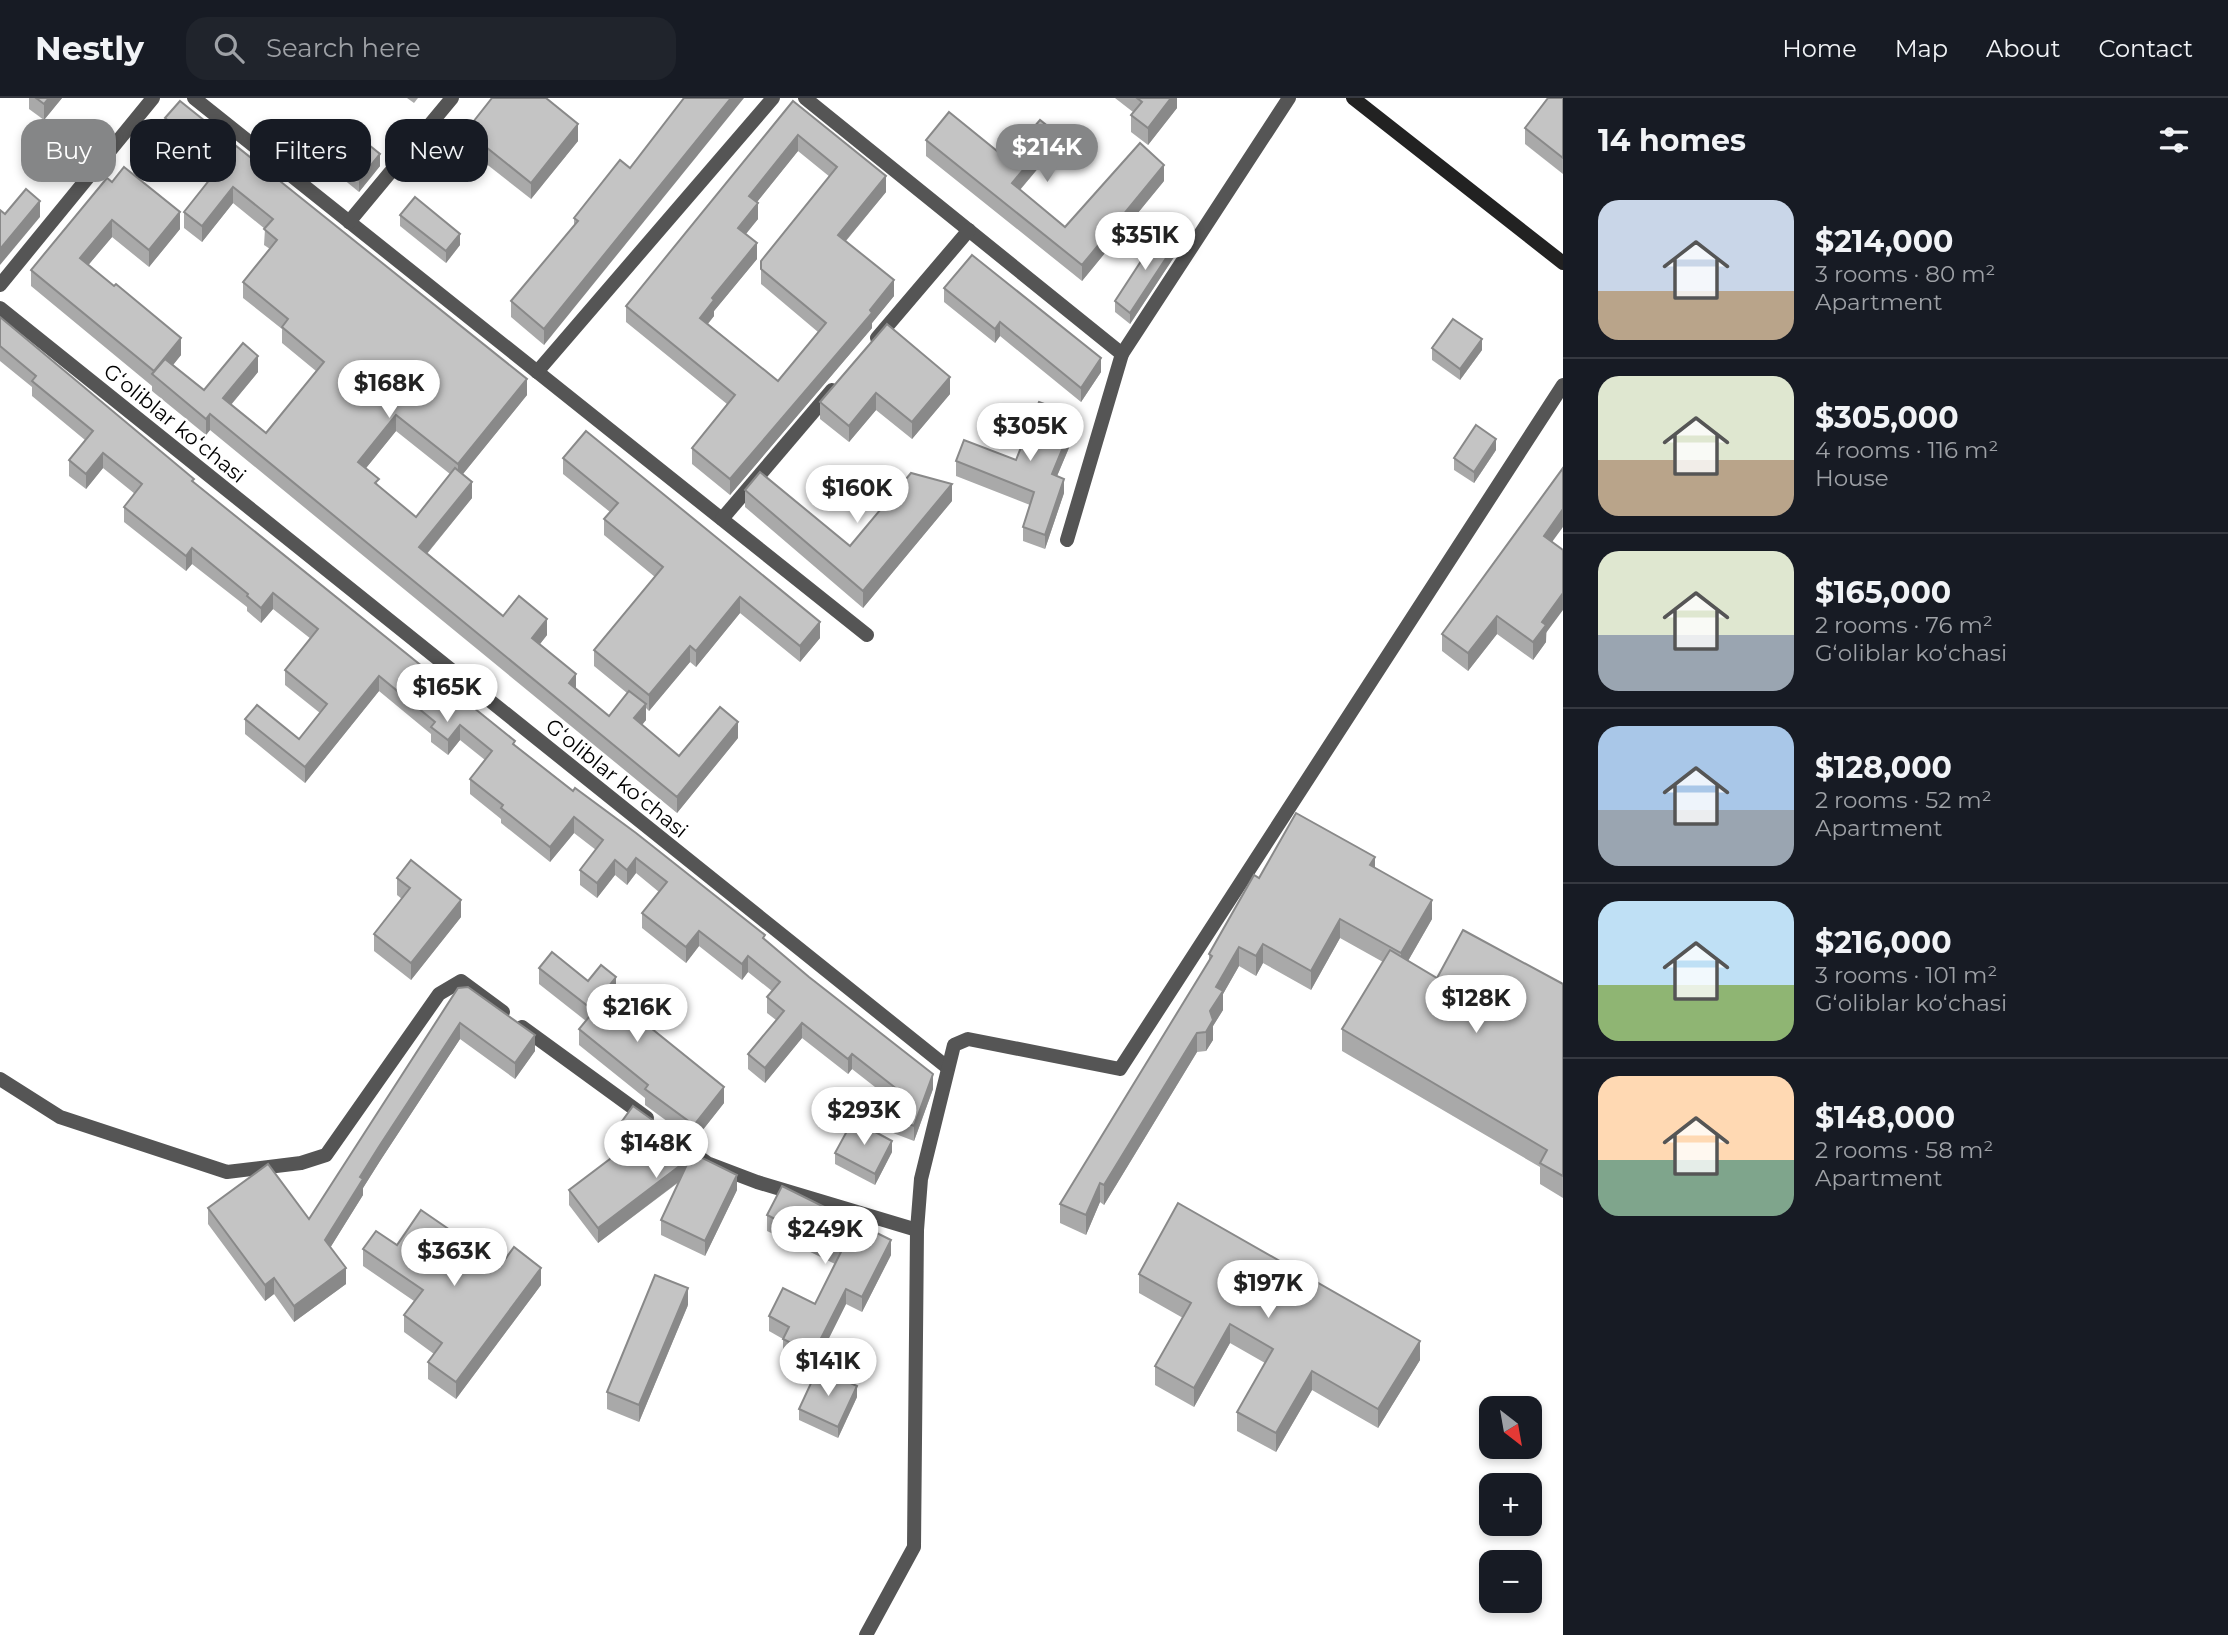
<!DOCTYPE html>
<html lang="en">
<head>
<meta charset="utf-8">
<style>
  body { margin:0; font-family:Montserrat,sans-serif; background:#20242c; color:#f1f3f6; height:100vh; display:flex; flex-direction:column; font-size:26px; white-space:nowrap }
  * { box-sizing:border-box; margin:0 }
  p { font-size:23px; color:#9ea1a6 }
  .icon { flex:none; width:38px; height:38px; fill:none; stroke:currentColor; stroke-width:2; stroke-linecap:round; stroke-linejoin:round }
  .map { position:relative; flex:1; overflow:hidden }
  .side { display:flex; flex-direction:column; background:#171b24; width:665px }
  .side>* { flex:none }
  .banner { position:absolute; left:21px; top:21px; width:665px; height:63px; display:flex; gap:14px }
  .needle { width:46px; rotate:149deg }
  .controls { position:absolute; left:1479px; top:1298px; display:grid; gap:14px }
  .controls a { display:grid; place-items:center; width:63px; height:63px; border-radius:14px; background:#171b24; box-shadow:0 4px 10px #0003; font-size:35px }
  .price { position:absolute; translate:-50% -60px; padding:0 16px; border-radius:24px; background:#fff; color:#222; font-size:23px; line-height:46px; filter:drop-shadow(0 2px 4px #0008) }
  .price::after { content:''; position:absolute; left:50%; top:42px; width:21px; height:16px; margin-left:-10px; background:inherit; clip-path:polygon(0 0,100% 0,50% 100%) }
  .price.on { background:#858687; color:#fff }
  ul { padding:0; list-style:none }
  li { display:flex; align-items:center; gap:21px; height:175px; padding:0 35px }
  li+li { border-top:2px solid #363941 }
  li span { display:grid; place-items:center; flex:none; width:196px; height:140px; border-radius:21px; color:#555 }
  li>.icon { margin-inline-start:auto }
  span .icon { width:84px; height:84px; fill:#fffc; stroke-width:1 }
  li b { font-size:30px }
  h2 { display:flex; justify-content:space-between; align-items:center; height:84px; padding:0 35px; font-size:30px }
  .pill { padding:0 24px; border-radius:21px; background:#171b24; box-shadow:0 4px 10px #0003; font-size:24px; line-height:63px }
  .pill.on { background:#858687; color:#fff }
  header { display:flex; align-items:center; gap:42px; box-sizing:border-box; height:98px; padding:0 35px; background:#171b24; border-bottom:2px solid #363941 }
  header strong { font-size:33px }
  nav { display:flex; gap:38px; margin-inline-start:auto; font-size:24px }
  .search { width:490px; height:63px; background:#20242c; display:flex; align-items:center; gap:18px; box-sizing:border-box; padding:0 24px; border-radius:21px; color:#9ea1a6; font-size:26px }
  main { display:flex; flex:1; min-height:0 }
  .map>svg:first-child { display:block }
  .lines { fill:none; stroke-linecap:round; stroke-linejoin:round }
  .street { stroke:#555; stroke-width:14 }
  .secondary { stroke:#222; stroke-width:14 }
  .wall { fill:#a9a9a9; fill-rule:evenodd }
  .shaded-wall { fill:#898989 }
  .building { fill:#c4c4c4; stroke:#898989; stroke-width:2; fill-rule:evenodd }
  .labels { text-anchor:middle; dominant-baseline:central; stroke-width:5; stroke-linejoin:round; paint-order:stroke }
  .street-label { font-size:21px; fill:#000; stroke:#fff }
</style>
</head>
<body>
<header>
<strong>Nestly</strong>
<div class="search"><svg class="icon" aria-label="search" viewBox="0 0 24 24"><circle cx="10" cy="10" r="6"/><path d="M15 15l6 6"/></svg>Search here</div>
<nav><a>Home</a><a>Map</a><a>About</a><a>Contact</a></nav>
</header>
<main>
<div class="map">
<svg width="1563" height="1537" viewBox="0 0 1563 1537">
  <rect width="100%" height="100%" fill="#fff"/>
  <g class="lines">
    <!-- street -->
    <g class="street">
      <path d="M194 0 867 537"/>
      <path d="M805 0 1122 256 1067 442"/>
      <path d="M349 124 452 0"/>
      <path d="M0 187 153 0"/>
      <path d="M0 210 948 970"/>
      <path d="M877 240 969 132"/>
      <path d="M1122 256 1289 0"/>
      <path d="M537 274 773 0"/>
      <path d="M722 421 832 292"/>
      <path d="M522 929 647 1020"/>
      <path d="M0 981 60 1019 227 1074 301 1065 326 1057 439 896 461 883 503 914"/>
      <path d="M669 1037 707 1065 757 1084 917 1132"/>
      <path d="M866 1537 914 1449 917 1132 921 1081 954 947 968 941 1120 971 1563 287"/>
    </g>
    <!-- secondary -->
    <path class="secondary" d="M1353 0 1563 165"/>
  </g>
  <!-- wall -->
  <g class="wall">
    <path d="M29 0H62L44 22 29 11Z"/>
    <path d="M407 0H418L414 5Z"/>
    <path d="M1115 0H1177V10L1148 47 1131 34V17L1133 14Z"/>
    <path d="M1563 0V76L1525 46V30Z"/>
    <path d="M793 3 886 94 846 143 894 198 872 225V230L730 397 692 366V350L727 306 626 224V208ZM798 53 830 79 761 163V186L818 234 778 283 708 226 714 218V213L757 161 745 136 758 121 757 104Z"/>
    <path d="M165 20 527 297 463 376 472 400 427 456 503 518 547 537 540 546 576 591 609 618 627 595 594 568V552L655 479 604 437V421L610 414 563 376V360L820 540 800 564 740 515 696 569 690 564 649 613 646 610V622L642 627 679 658 738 640 677 715 210 332 206 337 152 293V288L31 188V172L107 80 180 131 149 169 112 139 88 167 181 257 173 267 204 292 258 274 231 307 266 335 316 273 282 245V231L243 200V184L270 151 264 147 265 131 233 105 202 144 184 130V114L215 76 165 36ZM396 333 450 376 416 419 379 388 366 370Z"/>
    <path d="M466 33 578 43 531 101 466 50Z"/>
    <path d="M926 42 1007 61 1055 50 1020 92 1065 129 1164 83 1082 183 926 58Z"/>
    <path d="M326 56 380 68 359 94 326 67Z"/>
    <path d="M630 70 544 247 511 219V203L574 128V120Z"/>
    <path d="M400 117 460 147 446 165 400 128Z"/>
    <path d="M1176 156 1130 226 1115 214V203Z"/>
    <path d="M944 190 1101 274 1081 304 1000 238 995 245 944 204Z"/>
    <path d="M0 219 194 384 515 647 765 842 933 991 914 1043 893 1035V1020L898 1007 852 971 848 976 802 940 765 985 748 971V956L776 922 767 915V899L772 893 748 874 742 882 699 848 686 865 642 830V815L659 794 636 775 627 787 615 777 597 800 580 787V772L596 752 574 735 550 764 501 725V721L470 696V681L485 662 460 642 448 657 431 644V636L379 593 305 685 245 636V621L299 641 320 615 285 587V572L311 541 273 511 261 525 247 513V509L192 466 186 473 124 424V409L135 396 103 370 86 391 69 378V362L85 342 32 298V289L0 263Z"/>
    <path d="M887 226 950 296 912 341 876 312 849 344 820 321V304Z"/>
    <path d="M1432 250 1482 252 1460 282 1432 262Z"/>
    <path d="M1076 333 1057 378 1064 395 1045 451 1023 443V429L1030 407 956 378V363L1016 362Z"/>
    <path d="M1496 352 1474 385 1454 372V360Z"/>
    <path d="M745 392 850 448 952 403 863 510 745 409Z"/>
    <path d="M1552 444 1546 544 1533 562 1497 536 1468 573 1442 553V536Z"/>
    <path d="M1375 770 1432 821 1408 863 1437 880 1563 886V1100L1540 1086V1069L1342 953V931L1383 864 1340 840 1311 892 1263 865 1256 878 1239 868 1223 896V912L1213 928V942L1206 953 1197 954 1104 1107 1100 1104 1086 1137 1060 1125V1106L1209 863V856L1259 780Z"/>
    <path d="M397 780 461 819 411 882 374 853V836L402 801 397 797Z"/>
    <path d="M539 870 588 883 616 895 612 899 724 1005 694 1043 645 1007V1000L579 947V931L586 923 539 886Z"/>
    <path d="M458 890 535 953 515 981 460 941 380 1063 363 1090V1097L330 1150 346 1186 294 1224 274 1196 265 1203 208 1126V1110L309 1121Z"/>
    <path d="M620 1026 682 1050 737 1092 705 1158 661 1137V1122L679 1084 598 1145 569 1107V1092L629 1047 620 1041Z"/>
    <path d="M892 1054 875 1087 835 1066V1055Z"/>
    <path d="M767 1117 891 1157 862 1214 846 1206 813 1272 783 1256V1241L769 1233V1218L815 1206 835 1166 767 1133Z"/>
    <path d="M397 1147 501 1167 541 1187 456 1301 428 1281V1264L434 1256 404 1234V1217L414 1203 363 1168V1151Z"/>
    <path d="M1139 1176 1420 1262 1378 1330 1312 1292 1276 1354 1237 1333V1314L1265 1265 1230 1245 1194 1309 1155 1287V1268L1183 1220 1139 1195Z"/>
    <path d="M688 1207 639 1324 607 1311V1294Z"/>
    <path d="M857 1299 838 1340 799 1322V1311Z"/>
  </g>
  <!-- shaded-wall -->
  <g class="shaded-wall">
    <path d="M49 0H62L44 22V6Z"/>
    <path d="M731 0H744L544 247V231Z"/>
    <path d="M1171 0H1177V10L1148 47V30Z"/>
    <path d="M578 26V43L531 101V85Z"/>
    <path d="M1055 34V50L1012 101V85Z"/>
    <path d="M798 37V53L749 114V98Z"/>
    <path d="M380 56V68L359 94V82Z"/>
    <path d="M1164 67V83L1082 183V167Z"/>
    <path d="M886 78V94L838 152V137Z"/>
    <path d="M233 89V105L202 144V128Z"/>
    <path d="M40 103V119L0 167V151Z"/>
    <path d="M758 105V121L738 146V130Z"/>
    <path d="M180 114V131L149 169V152Z"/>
    <path d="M112 122V139L80 177V160Z"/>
    <path d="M460 136V147L446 165V153Z"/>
    <path d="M757 145V161L714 213V218L700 235V220L712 200Z"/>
    <path d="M1176 145V156L1130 226V215Z"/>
    <path d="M894 182V198L872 225V230L730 397V381Z"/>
    <path d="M1000 224V238L995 245V231Z"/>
    <path d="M181 240V257L160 283 154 273Z"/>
    <path d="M1482 241V252L1460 282V271Z"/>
    <path d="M258 258V274L223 316V300Z"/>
    <path d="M1101 260V274L1081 304V290Z"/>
    <path d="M950 279V296L912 341V324Z"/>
    <path d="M527 281V297L458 382V366Z"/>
    <path d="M876 295V312L849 344V328Z"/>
    <path d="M210 316V332L206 337V321Z"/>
    <path d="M396 317V333L358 380V364Z"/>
    <path d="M1076 318V333L1052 390V376Z"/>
    <path d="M1496 341V352L1474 385V374Z"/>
    <path d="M103 355V370L86 391V376Z"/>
    <path d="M1064 381V395L1045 451V437Z"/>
    <path d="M472 384V400L419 465V449Z"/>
    <path d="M952 386V403L863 510V493Z"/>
    <path d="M1563 411V429L1544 455V438Z"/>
    <path d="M192 450V466L186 473V458Z"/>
    <path d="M273 495V511L261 525V510Z"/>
    <path d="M1563 495V512L1546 535V544L1533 562V544L1542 524Z"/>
    <path d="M740 499V515L696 569V553Z"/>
    <path d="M1497 518V536L1468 573V555Z"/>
    <path d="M547 521V537L532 556V540Z"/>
    <path d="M820 524V540L800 564V548Z"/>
    <path d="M690 548V564L649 613V597Z"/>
    <path d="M576 576V592L569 585Z"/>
    <path d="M379 578V593L305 685V669Z"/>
    <path d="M646 606V622L634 636V620Z"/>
    <path d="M738 624V640L677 715V699Z"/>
    <path d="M460 627V642L448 657V642Z"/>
    <path d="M574 719V735L550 764V749Z"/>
    <path d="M1375 759V779L1370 767Z"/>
    <path d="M636 760V775L627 787V772Z"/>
    <path d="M615 762V777L597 800V785Z"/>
    <path d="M461 802V819L411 882V865Z"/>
    <path d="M1432 802V821L1401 875V855Z"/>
    <path d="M1340 821V840L1311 892V873Z"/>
    <path d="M699 833V848L686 865V849Z"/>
    <path d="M1263 846V865L1256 878V858Z"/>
    <path d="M1239 849V868L1223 896V912L1213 928V942L1206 953V934L1216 889Z"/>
    <path d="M748 858V874L742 882V866Z"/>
    <path d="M616 879V895L605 909V893Z"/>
    <path d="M460 925V941L380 1063 363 1090V1097L325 1158V1142L360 1079 380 1047Z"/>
    <path d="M802 925V940L765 985V970Z"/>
    <path d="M1197 935V954L1104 1107V1087Z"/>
    <path d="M535 937V953L515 981V965Z"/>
    <path d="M852 956V971L848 976V961Z"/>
    <path d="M933 976V991L914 1043V1028Z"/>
    <path d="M724 989V1005L694 1043V1027Z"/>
    <path d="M892 1043V1054L875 1087V1076Z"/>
    <path d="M690 1060V1075L598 1145V1130Z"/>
    <path d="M737 1077V1092L705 1158V1143Z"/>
    <path d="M1100 1085V1104L1086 1137V1117Z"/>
    <path d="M891 1142V1157L862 1214V1199Z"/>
    <path d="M346 1170V1186L294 1224V1208Z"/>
    <path d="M541 1170V1187L456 1301V1284Z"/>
    <path d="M274 1180V1196L265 1203V1187Z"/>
    <path d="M688 1190V1207L639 1324V1307Z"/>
    <path d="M846 1191V1206L813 1272V1256Z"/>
    <path d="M1230 1226V1245L1194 1309V1290Z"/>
    <path d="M1420 1243V1262L1378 1330V1311Z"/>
    <path d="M1312 1273V1292L1276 1354V1335Z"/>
    <path d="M857 1288V1299L838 1340V1329Z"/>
  </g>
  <!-- building -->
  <g class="building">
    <path d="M36 0H49L44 6Z"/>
    <path d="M492 0H546L578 26 531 85 466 33Z"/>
    <path d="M684 0H731L544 231 511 203 578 123 574 120 620 62 630 70Z"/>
    <path d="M1137 0H1171L1148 30 1131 17 1142 4Z"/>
    <path d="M1548 0H1563V60L1525 30Z"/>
    <path d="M180 3 527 281 458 366 396 317 358 364 379 381 375 385 416 419 455 370 472 384 419 449 503 518 519 498 547 521 532 540 576 576 569 585 609 618 629 593 646 606 634 620 679 658 720 609 738 624 677 699 210 316 206 321 152 276 165 261 204 292 243 245 258 258 223 300 266 335 324 264 282 229 288 221 243 184 277 142 264 131 273 121 233 89 202 128 184 114 222 66 165 20Z"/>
    <path d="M793 3 886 78 838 137 894 182 870 212 872 215 730 381 692 350 735 297 626 208ZM798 37 837 69 761 163V171L826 225 778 283 700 220 714 202 712 200 757 145 738 130 758 105 749 98Z"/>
    <path d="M949 14 1007 61 1040 22 1055 34 1012 85 1065 129 1140 45 1164 67 1082 167 926 42Z"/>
    <path d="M348 30 380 56 359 82 326 56Z"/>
    <path d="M124 69 180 114 149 152 112 122 80 160 114 188 116 186 181 240 154 273 31 172 107 80 112 84Z"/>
    <path d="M26 91 40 103 0 151V112L5 116Z"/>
    <path d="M415 99 460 136 446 153 400 117Z"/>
    <path d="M1160 134 1176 145 1130 215 1115 203Z"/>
    <path d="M972 157 1101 260 1081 290 1000 224 995 231 944 190Z"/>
    <path d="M0 219 194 381 192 383 515 643 513 646 573 693 575 690 636 735 765 837 763 840 809 879 933 976 914 1028 893 1020 902 995 852 956 848 961 802 925 765 970 748 956 784 913 767 899 780 884 748 858 742 866 699 833 686 849 642 815 667 784 636 760 627 772 615 762 597 785 580 772 603 742 574 719 550 749 501 710 503 707 470 681 492 653 460 627 448 642 431 629 435 624 379 578 305 669 245 621 257 607 299 641 327 606 285 572 318 531 273 495 261 510 247 498 248 496 192 450 186 458 124 409 142 386 103 355 86 376 69 362 93 333 32 283 36 278 0 248Z"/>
    <path d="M1453 221 1482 241 1460 271 1432 250Z"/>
    <path d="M887 226 950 279 912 324 876 295 849 328 820 304Z"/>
    <path d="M1039 304 1076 318 1052 376 1064 381 1045 437 1023 429 1034 394 956 363 964 342 1016 362Z"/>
    <path d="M1476 327 1496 341 1474 374 1454 360Z"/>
    <path d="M586 333 820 524 800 548 740 499 696 553 690 548 649 597 594 552 663 469 604 421 618 405 563 360Z"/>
    <path d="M1563 370V411L1544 438 1563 452V495L1542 524 1546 527 1533 544 1497 518 1468 555 1442 536Z"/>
    <path d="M760 374 850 448 911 375 952 386 863 493 745 392Z"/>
    <path d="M1296 715 1375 759 1370 767 1432 802 1401 855 1340 821 1311 873 1263 846 1256 858 1239 849 1216 889 1223 893 1210 913 1213 922 1206 934 1197 935 1104 1087 1100 1085 1086 1117 1060 1106 1212 858 1209 856 1254 777 1259 780Z"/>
    <path d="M411 762 461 802 411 865 374 836 410 790 397 780Z"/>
    <path d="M1463 832 1563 886V1078L1540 1065 1547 1052 1342 931 1390 852 1437 880Z"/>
    <path d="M552 854 588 883 601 867 616 879 605 893 724 989 694 1027 645 991 648 987 579 931 594 913 539 870Z"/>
    <path d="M468 889 535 937 515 965 460 925 380 1047 360 1079 363 1081 325 1142 346 1170 294 1208 274 1180 265 1187 208 1110 268 1066 309 1121 458 890Z"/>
    <path d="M633 1008 682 1043 678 1048 737 1077 705 1143 661 1122 690 1060 598 1130 569 1092 639 1039 620 1026Z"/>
    <path d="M853 1022 892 1043 875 1076 835 1055Z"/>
    <path d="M782 1088 891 1142 862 1199 846 1191 813 1256 783 1241 789 1229 769 1218 783 1190 815 1206 841 1154 767 1117Z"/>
    <path d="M1178 1105 1420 1243 1378 1311 1312 1273 1276 1335 1237 1314 1273 1251 1230 1226 1194 1290 1155 1268 1191 1205 1139 1176Z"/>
    <path d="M421 1112 501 1167 514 1149 541 1170 456 1284 428 1264 442 1245 404 1217 423 1192 363 1151 376 1133 397 1147Z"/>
    <path d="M655 1177 688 1190 639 1307 607 1294Z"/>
    <path d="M818 1270 857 1288 838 1329 799 1311Z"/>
  </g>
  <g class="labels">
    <!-- street labels -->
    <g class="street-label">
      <text transform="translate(175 325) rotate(39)">Gʻoliblar koʻchasi</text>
      <text transform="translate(617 680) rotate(39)">Gʻoliblar koʻchasi</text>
    </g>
  </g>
</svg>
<div class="controls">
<a><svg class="needle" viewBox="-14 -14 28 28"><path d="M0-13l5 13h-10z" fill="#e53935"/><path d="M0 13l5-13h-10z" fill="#9ea1a6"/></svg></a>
<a>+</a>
<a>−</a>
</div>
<b class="price on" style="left:1047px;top:86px">$214K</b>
<b class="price" style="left:1145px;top:174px">$351K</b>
<b class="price" style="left:389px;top:322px">$168K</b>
<b class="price" style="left:1030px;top:365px">$305K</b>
<b class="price" style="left:857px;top:427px">$160K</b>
<b class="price" style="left:447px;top:626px">$165K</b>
<b class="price" style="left:1476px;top:937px">$128K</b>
<b class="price" style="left:637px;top:946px">$216K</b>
<b class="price" style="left:864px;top:1049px">$293K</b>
<b class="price" style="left:656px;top:1082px">$148K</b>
<b class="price" style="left:825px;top:1168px">$249K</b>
<b class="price" style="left:454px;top:1190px">$363K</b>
<b class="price" style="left:1268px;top:1222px">$197K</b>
<b class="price" style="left:828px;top:1300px">$141K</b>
<div class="banner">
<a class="pill on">Buy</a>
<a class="pill">Rent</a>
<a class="pill">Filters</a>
<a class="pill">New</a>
</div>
</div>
<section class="side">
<h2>14 homes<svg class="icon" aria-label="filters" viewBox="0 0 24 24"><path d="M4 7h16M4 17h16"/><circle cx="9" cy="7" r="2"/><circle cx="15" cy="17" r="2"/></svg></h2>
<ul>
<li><span style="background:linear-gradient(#c9d6e8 65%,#b9a48a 0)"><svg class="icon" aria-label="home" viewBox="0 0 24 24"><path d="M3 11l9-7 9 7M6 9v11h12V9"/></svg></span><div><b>$214,000</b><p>3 rooms · 80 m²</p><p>Apartment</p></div></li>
<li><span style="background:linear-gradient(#dfe7d0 60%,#b9a48a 0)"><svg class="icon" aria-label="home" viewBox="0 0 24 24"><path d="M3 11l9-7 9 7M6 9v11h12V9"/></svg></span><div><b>$305,000</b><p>4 rooms · 116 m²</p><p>House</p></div></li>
<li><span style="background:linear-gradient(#dfe7d0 60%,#9aa5b1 0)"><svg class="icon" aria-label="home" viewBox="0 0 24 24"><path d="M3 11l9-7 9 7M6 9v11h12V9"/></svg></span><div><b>$165,000</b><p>2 rooms · 76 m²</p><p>Gʻoliblar koʻchasi</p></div></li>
<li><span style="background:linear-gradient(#a9c7e8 60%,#9aa5b1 0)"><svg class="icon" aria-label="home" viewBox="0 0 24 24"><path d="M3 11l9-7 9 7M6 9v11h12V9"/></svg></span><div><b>$128,000</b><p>2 rooms · 52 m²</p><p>Apartment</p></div></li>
<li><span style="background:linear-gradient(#bfe0f5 60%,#8fb573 0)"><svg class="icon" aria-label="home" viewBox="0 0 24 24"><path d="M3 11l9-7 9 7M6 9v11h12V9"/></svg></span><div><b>$216,000</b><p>3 rooms · 101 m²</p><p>Gʻoliblar koʻchasi</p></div></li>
<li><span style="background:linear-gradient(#ffd9b3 60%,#7fa58c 0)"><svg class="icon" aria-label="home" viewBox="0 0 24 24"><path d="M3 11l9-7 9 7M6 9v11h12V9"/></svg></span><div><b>$148,000</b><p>2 rooms · 58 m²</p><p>Apartment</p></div></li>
</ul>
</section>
</main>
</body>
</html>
